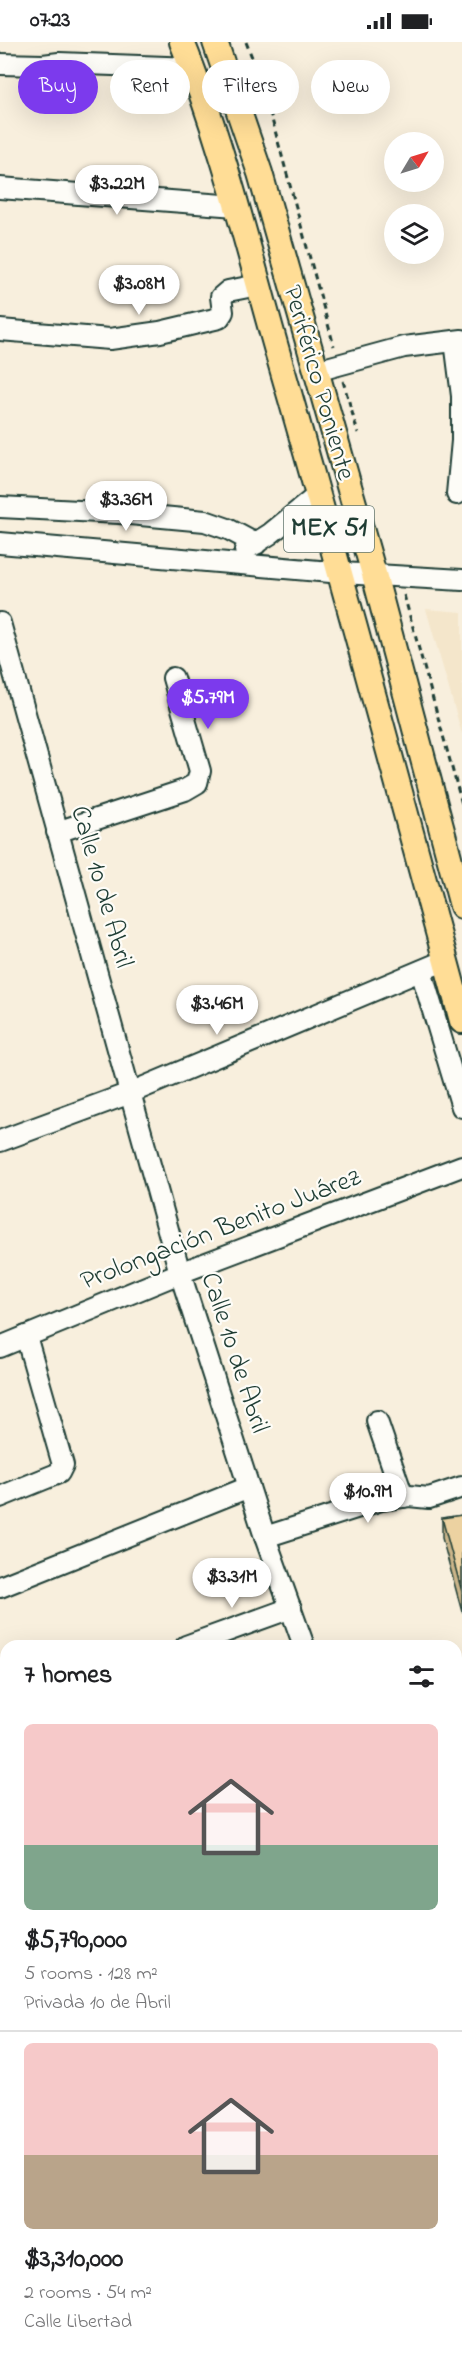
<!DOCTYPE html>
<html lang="en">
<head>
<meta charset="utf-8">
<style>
  body { margin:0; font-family:"Indie Flower",sans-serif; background:#f2f2f2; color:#202124; height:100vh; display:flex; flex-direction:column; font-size:22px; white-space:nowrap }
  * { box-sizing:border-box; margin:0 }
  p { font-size:20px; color:#757577 }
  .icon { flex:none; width:33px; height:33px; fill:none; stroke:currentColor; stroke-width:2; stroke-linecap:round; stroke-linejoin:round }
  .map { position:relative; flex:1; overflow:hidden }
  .drawer { position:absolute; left:0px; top:1598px; width:462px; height:722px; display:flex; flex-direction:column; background:#fff; border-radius:18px 18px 0 0; box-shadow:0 6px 24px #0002 }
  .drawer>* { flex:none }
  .top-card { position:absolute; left:18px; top:18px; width:426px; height:54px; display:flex; gap:12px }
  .needle { width:39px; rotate:52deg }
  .buttons { position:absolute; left:384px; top:90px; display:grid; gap:12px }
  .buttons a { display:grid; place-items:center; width:60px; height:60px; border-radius:50%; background:#fff; box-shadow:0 6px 24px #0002; font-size:30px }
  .price { position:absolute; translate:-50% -51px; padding:0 14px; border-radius:21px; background:#fff; color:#222; font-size:20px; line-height:39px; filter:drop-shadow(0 2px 3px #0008) }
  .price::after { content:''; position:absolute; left:50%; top:36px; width:18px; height:14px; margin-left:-9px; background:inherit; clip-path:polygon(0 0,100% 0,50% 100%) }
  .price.active { background:#7c3aed; color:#fff }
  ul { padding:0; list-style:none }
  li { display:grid; align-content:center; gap:12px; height:318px; padding:0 24px }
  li+li { border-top:2px solid #e0e0e0 }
  li span { display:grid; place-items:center; height:186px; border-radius:9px; color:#555 }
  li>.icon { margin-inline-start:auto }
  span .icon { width:108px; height:108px; fill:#fffc; stroke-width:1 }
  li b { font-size:26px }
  h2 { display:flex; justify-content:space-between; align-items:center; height:72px; padding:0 24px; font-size:26px }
  .chip { padding:0 21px; border-radius:27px; background:#fff; box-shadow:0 6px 24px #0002; font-size:21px; line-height:54px }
  .chip.active { background:#7c3aed; color:#fff }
  .status { display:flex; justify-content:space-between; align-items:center; height:42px; padding:0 30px; background:#fff; direction:ltr }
  .status svg { height:16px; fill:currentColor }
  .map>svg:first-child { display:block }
  .built { fill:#f4e6cb }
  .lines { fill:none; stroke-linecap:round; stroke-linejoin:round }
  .minor-casing { stroke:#1f3d34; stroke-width:24 }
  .major-casing { stroke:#1f3d34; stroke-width:28 }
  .path { stroke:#1f3d34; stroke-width:3; stroke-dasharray:6 4.5; stroke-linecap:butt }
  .minor { stroke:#fdfcf7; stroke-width:20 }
  .major { stroke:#ffdd96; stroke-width:24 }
  .wall { fill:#cbb58a; stroke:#1f3d34; stroke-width:1.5 }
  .building { fill:#ecd2a1; stroke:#1f3d34; stroke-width:1.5 }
  .labels { text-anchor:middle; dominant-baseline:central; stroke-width:4.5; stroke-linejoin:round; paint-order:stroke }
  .shield { fill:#fdfcf7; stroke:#62766e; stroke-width:1.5 }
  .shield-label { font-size:26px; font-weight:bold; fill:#1f3d34 }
  .street-label { font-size:27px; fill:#1f3d34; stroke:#fdfcf7 }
</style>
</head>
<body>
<div class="status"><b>07:23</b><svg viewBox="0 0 49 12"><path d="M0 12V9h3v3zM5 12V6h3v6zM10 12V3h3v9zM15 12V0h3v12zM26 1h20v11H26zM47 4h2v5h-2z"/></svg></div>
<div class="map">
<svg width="462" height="2318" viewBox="0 0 462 2318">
  <rect width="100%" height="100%" fill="#f8efdd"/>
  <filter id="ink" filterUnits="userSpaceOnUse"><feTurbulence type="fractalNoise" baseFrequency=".0167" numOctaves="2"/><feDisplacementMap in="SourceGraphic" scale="12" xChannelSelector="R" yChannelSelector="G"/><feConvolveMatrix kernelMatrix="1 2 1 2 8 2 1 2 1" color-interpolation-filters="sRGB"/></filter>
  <g filter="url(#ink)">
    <!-- built -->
    <path class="built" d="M426 567 462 570V692Z"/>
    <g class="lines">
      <defs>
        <g id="minor">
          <path d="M0 22 43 23 59 21 193 26"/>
          <path d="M0 146 236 164"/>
          <path d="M0 288 110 297 160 290 219 276 223 270 221 255 228 249 258 243"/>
          <path d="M455 299 462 354V399L457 452"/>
          <path d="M316 329 404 305 462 298"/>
          <path d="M0 465 119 471 205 479 228 487 256 502"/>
          <path d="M0 501 342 531 462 538"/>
          <path d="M245 508 270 492 319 452"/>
          <path d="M0 581 180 1231 265 1495 304 1604"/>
          <path d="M57 790 185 748 197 741 200 729 173 636"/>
          <path d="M421 929 462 1065"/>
          <path d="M0 1099 130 1051 446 918"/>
          <path d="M0 1305 180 1231 462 1124"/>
          <path d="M377 1379 403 1455"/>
          <path d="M0 1455 59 1431 63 1423 26 1294"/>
          <path d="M265 1495 381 1458 409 1454 429 1456 462 1445"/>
          <path d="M0 1545 249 1445"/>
          <path d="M186 1604 291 1566"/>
          <path d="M0 1670 6 1668"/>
          <path d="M456 1878 462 1876"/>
          <path d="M0 2006 6 2025"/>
          <path d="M456 2063 462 2082"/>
          <path d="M0 2220 6 2217"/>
          <path d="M456 2224 462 2222"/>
          <path d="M99 2313 100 2318"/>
          <path d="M268 2313 270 2318"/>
          <path d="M234 2318 247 2313"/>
        </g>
        <g id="major">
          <path d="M182 0C224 104 250 215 281 323 344 541 403 760 462 979"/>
          <path d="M215 0 260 131 374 532 462 864"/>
          <path d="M456 1641 462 1639"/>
          <path d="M0 1824 6 1822"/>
        </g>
      </defs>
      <!-- minor casing -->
      <use href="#minor" class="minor-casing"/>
      <!-- major casing -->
      <use href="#major" class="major-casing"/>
      <!-- path -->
      <g class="path">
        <path d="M246 0 262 41 334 304"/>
        <path d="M343 339 358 391"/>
        <path d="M404 553 462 762"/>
      </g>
      <!-- minor -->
      <use href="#minor" class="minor"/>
      <!-- major -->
      <use href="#major" class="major"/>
    </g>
    <!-- wall -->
    <path class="wall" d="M462 1473V1570L442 1496V1476Z"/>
    <!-- building -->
    <path class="building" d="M462 1473V1550L442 1476Z"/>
  </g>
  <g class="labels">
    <!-- shield labels -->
    <rect class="shield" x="284" y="464" width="90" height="46" rx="4.5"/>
    <g class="shield-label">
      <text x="329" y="487">MEX 51</text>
    </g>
    <!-- street labels -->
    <g class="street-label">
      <text transform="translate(318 341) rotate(74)">Periférico Poniente</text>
      <text transform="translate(101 845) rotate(74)">Calle 10 de Abril</text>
      <text transform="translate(221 1188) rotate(-21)">Prolongación Benito Juárez</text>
      <text transform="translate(234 1311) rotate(72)">Calle 10 de Abril</text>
    </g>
  </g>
</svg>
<div class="buttons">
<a><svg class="needle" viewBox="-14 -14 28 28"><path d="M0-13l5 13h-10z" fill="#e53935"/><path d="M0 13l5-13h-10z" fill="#757577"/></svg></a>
<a><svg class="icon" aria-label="layers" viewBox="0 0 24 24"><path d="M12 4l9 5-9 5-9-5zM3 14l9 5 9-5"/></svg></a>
</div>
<b class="price" style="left:117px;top:174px">$3.22M</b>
<b class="price" style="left:139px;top:274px">$3.08M</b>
<b class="price" style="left:126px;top:490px">$3.36M</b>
<b class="price active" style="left:208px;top:688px">$5.79M</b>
<b class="price" style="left:217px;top:994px">$3.46M</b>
<b class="price" style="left:368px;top:1482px">$10.9M</b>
<b class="price" style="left:232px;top:1567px">$3.31M</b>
<div class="top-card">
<a class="chip active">Buy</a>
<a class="chip">Rent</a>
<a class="chip">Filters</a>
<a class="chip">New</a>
</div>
<section class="drawer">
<h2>7 homes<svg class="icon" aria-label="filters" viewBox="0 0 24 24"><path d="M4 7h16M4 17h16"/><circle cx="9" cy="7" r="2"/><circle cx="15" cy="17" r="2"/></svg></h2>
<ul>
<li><span style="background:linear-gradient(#f6c9c9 65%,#7fa58c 0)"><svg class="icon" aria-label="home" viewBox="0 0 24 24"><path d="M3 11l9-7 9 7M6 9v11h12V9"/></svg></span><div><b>$5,790,000</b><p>5 rooms · 128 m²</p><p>Privada 10 de Abril</p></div></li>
<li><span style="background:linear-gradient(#f6c9c9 60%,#b9a48a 0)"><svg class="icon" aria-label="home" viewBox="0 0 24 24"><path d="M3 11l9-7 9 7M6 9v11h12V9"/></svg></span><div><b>$3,310,000</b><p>2 rooms · 54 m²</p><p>Calle Libertad</p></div></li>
</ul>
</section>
</div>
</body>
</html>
